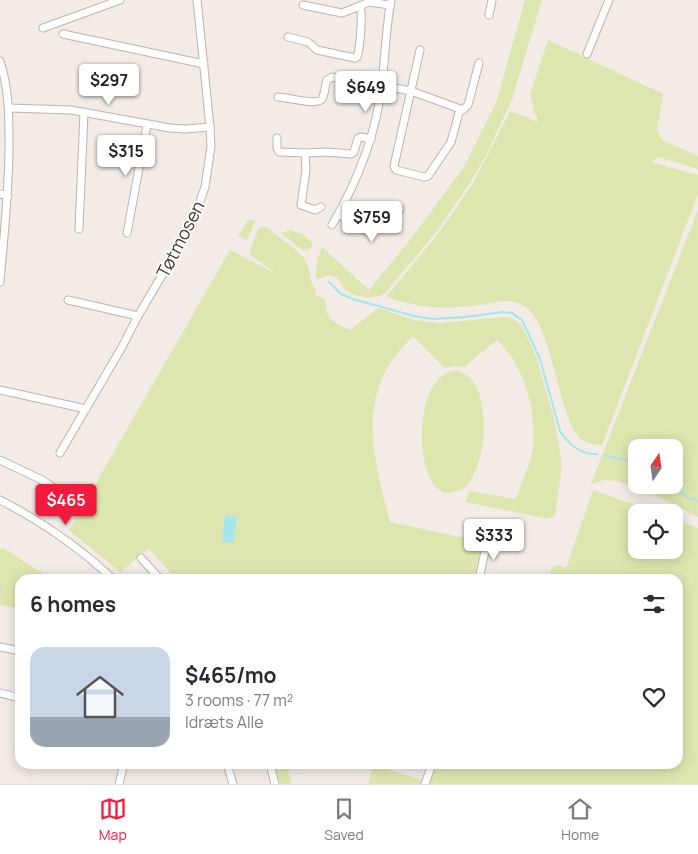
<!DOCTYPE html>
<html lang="en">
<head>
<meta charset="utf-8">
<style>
  body { margin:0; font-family:Manrope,sans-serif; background:#f7f7f7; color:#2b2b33; height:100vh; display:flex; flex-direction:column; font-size:19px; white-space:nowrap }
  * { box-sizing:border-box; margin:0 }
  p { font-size:16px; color:#7c7c81 }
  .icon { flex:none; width:28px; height:28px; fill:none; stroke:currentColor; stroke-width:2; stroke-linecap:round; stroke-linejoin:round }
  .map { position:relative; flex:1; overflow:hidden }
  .panel { position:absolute; left:15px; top:574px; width:668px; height:195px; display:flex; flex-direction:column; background:#fff; border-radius:15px; box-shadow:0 2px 12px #0003 }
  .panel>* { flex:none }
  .needle { width:32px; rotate:13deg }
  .fabs { position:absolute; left:628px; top:439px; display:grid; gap:10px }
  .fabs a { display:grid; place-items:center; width:55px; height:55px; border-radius:10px; background:#fff; box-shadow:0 2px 12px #0003; font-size:25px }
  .price { position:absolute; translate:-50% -42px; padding:0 11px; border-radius:5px; background:#fff; color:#222; font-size:16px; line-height:32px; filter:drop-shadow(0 1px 2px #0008) }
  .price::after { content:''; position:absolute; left:50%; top:30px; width:15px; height:11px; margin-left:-8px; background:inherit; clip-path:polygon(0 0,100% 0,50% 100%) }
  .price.active { background:#f31b3d; color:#fff }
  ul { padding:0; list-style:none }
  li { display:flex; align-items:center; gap:15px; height:125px; padding:0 15px }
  li span { display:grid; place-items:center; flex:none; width:140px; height:100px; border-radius:15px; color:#555 }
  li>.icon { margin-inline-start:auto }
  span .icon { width:60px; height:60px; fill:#fffc; stroke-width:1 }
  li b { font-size:21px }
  h2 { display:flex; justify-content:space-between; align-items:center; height:60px; padding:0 15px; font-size:21px }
  .menu { display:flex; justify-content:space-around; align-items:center; height:70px; border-top:1px solid #e1e1e2; background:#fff; font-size:14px; color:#7c7c81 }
  .menu a { display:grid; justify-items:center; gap:2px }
  .menu .active { color:#f31b3d }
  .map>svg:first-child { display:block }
  .green { fill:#dee6af; fill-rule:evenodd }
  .water { fill:#a3e6ee }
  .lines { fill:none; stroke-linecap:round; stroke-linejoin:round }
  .stream { stroke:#a3e6ee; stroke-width:2 }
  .minor-casing { stroke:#c0b3ab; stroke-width:9 }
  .minor { stroke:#fff; stroke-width:7 }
  .labels { text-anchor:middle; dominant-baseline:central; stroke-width:4; stroke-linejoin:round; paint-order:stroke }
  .street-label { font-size:18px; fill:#453a35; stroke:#fff }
</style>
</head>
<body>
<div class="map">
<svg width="698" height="784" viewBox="0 0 698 784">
  <rect width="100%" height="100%" fill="#f2ebe6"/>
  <!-- green -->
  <g class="green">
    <path d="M525 0H542L511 102 486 155 471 181 437 231 386 292C376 301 355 298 345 289 341 285 340 279 335 277 327 273 323 279 316 279L317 260 322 247 369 290 413 236 464 167 496 103Z"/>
    <path d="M548 40 663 94 657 130 662 140 698 156V169L658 157 651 162 698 175V194L602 445C596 445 589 444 584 441 559 426 555 333 528 309 522 304 515 301 507 301 498 301 489 304 481 305 464 307 447 308 431 307 416 306 401 302 386 297L438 234 473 183 510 111 539 122 534 112 530 94Z"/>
    <path d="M698 210V517C676 506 630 480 606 480 601 480 596 483 591 484ZM636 448H674V485H636Z"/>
    <path d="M248 220 255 221 247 240 238 236Z"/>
    <path d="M261 227H266C277 236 299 250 306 261 311 271 309 282 316 291L315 295 325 300C327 320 332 322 350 330L378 308 414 320 440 323 506 317 513 319 522 325 537 359 555 422 562 466 555 515 549 519 466 502 468 491 516 499C521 484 531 463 533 447 536 410 525 366 497 340L464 367 455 366 445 368 413 336C403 347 392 358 385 372 361 420 378 474 390 522L483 542 473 579H176L149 549 120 572 69 530 230 250 278 275 249 254 257 232Z"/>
    <path d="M290 230 302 234 313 243 312 247 307 251 301 249 281 233Z"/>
    <path d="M457 370C462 373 469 376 473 381 490 404 486 464 467 485 463 489 458 491 453 492 415 505 407 373 457 370Z"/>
    <path d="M593 490 655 512H636V550H674V519L698 528V784H368L374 765 429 782 435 764H678V579H548L552 568 557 565 566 568Z"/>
    <path d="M0 548 5 549 51 579H20V609L0 605Z"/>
    <path d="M275 764H287L291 784H280Z"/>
  </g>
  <!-- water -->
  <path class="water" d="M225 515 237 517 233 543 222 542Z"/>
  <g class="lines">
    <!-- stream -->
    <g class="stream">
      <path d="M329 282 341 294 353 299 414 316 433 319 465 317 503 312 512 313 522 320 540 359 560 431C568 444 581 455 597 454"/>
      <path d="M604 455 636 463"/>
      <path d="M672 485 688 498 698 501"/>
    </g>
    <defs>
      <g id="minor">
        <path d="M303 5 342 13 360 6"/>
        <path d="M489 15 492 0"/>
        <path d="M43 28 120 0"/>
        <path d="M63 34 204 64"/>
        <path d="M288 37 308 42 317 50 355 58 357 57C360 49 363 13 360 6L369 2 390 5"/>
        <path d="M420 50 394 166 396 170 424 177 428 176 451 142 460 109"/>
        <path d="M587 54 609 0"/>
        <path d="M0 61C9 89 9 115 9 144 9 190 4 236 0 282"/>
        <path d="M278 97C287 97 317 106 322 99 325 94 325 85 327 80L332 77 356 82 377 86H385L411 91 463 110 468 105 479 63"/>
        <path d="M9 108 71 110 170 128 186 129 210 127"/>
        <path d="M277 138V148L279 152 305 153"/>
        <path d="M0 194 8 196"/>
        <path d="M321 207 315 210 301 205 306 170 305 153 327 152 351 154 354 152 358 138 361 137 371 139"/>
        <path d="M338 214 367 232 371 233 400 209"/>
        <path d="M332 225C358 181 376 135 382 84 385 56 386 28 391 0"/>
        <path d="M79 229 84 112"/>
        <path d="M127 233 147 125"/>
        <path d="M68 300 138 316"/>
        <path d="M0 390 86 409"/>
        <path d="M60 453 122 347 138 316 192 224 205 187 211 147 210 127 197 0"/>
        <path d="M0 460 42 480 83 507"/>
        <path d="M0 500C41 521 79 547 113 579"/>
        <path d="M141 558 160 579"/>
        <path d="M479 579 488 538"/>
        <path d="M0 647 20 651"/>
        <path d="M0 693 20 698"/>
        <path d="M227 764 233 784"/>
        <path d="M270 764 275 784"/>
        <path d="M119 784 124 764"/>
        <path d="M425 784 432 764"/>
      </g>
    </defs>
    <!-- minor casing -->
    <use href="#minor" class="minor-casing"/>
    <!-- minor -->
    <use href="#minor" class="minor"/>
  </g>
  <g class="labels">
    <!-- street labels -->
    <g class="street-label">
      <text transform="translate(180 239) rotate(-63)">Tøtmosen</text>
    </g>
  </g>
</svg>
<div class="fabs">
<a><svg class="needle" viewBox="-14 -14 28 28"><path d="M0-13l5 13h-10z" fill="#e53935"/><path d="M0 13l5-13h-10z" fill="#7c7c81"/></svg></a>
<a><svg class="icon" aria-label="locate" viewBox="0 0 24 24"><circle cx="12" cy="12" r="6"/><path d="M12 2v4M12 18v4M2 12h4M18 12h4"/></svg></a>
</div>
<b class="price" style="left:109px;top:106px">$297</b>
<b class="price" style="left:366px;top:113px">$649</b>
<b class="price" style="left:126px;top:177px">$315</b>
<b class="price" style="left:372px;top:243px">$759</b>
<b class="price active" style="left:66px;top:526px">$465</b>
<b class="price" style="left:494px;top:561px">$333</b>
<section class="panel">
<h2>6 homes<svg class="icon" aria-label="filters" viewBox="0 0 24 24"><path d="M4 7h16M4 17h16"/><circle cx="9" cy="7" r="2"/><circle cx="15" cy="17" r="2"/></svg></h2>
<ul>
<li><span style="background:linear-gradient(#c9d6e8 70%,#9aa5b1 0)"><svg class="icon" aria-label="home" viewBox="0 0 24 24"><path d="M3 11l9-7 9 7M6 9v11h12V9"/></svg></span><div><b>$465/mo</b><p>3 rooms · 77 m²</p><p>Idræts Alle</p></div><svg class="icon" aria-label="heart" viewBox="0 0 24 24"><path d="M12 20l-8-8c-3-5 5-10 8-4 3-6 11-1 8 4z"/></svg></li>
</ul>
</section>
</div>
<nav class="menu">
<a class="active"><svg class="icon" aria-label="map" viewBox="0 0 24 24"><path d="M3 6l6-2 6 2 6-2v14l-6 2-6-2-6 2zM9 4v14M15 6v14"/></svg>Map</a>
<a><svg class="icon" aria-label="saved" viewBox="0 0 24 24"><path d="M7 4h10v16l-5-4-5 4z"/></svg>Saved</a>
<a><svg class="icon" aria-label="home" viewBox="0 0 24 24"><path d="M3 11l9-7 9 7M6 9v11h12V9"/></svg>Home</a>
</nav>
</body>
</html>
